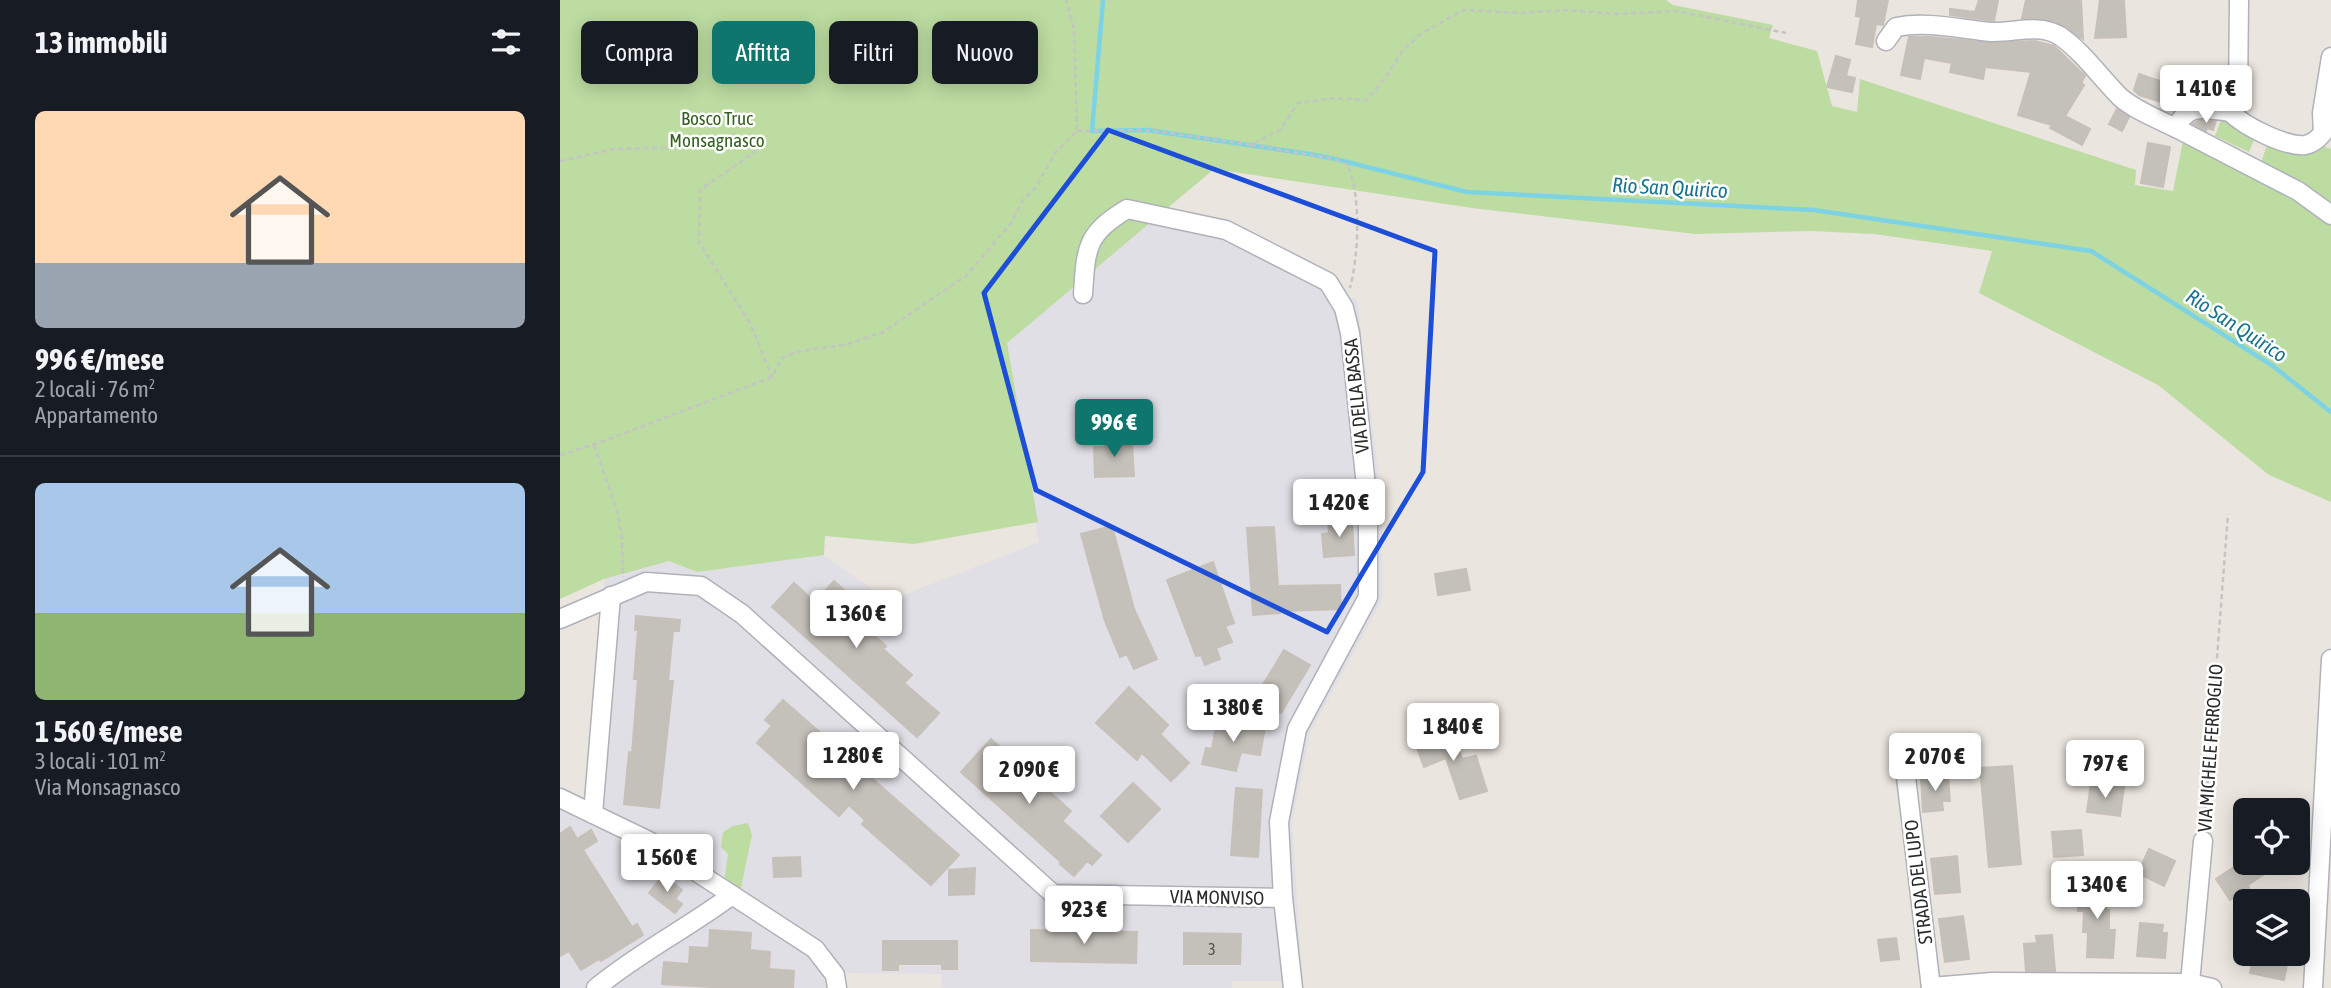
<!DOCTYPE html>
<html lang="it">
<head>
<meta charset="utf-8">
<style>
  body { margin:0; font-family:"Asap Condensed",sans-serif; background:#20242c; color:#f1f3f6; height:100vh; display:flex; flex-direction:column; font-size:26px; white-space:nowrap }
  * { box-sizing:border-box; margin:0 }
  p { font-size:23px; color:#9ea1a6 }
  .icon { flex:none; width:38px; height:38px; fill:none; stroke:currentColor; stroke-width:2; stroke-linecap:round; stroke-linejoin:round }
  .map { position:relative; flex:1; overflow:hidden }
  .drawer { display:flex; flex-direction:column; background:#171b24; width:560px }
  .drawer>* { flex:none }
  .hud { position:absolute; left:21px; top:21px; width:665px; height:63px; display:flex; gap:14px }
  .tools { position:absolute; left:1673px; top:798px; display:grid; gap:14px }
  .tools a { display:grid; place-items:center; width:77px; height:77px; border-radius:10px; background:#171b24; box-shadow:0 4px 18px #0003; font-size:35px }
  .price { position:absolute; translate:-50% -60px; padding:0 16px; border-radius:7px; background:#fff; color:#222; font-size:23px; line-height:46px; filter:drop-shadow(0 2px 4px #0008) }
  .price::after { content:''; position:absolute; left:50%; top:42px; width:21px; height:16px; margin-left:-10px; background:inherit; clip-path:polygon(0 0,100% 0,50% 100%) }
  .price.on { background:#0f766e; color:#fff }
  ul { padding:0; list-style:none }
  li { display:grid; align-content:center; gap:14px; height:371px; padding:0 35px }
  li+li { border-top:2px solid #363941 }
  li span { display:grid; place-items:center; height:217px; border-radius:10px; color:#555 }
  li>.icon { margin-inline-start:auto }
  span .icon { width:126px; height:126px; fill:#fffc; stroke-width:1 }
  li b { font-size:30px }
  h2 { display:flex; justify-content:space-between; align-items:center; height:84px; padding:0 35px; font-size:30px }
  .chip { padding:0 24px; border-radius:10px; background:#171b24; box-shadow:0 4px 18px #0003; font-size:24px; line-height:63px }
  .chip.on { background:#0f766e; color:#fff }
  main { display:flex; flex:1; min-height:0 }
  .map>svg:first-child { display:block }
  .industrial { fill:#e0dfe5 }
  .green { fill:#bcdca1 }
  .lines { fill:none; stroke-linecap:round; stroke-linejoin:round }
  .stream { stroke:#7dd3e3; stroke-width:4.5 }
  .building { fill:#c4c0ba; stroke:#c7c0b8; stroke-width:2 }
  .minor-casing { stroke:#afb2ba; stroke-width:21 }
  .path { stroke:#c4c4c4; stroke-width:2.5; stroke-dasharray:5 3.5; stroke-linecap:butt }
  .minor { stroke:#fff; stroke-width:18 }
  .marked { fill:none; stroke:#1d4ed8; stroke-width:5; stroke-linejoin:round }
  .labels { text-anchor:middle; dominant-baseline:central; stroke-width:5; stroke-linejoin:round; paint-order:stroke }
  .number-label { font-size:16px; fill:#51504f }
  .park-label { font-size:19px; fill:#366122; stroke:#fff }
  .street-label { font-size:19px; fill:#2b2b2b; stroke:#fff }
  .water-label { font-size:21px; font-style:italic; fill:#1b748f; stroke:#fff }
</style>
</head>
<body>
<main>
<section class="drawer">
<h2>13 immobili<svg class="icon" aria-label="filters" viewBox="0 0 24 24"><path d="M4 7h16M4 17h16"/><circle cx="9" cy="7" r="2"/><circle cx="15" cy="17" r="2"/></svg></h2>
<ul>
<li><span style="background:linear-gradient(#ffd9b3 70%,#9aa5b1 0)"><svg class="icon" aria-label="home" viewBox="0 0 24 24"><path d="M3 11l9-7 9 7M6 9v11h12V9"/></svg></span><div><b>996 €/mese</b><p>2 locali · 76 m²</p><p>Appartamento</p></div></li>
<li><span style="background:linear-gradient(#a9c7e8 60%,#8fb573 0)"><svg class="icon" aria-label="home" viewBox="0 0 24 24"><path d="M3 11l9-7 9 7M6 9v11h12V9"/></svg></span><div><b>1 560 €/mese</b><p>3 locali · 101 m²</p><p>Via Monsagnasco</p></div></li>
</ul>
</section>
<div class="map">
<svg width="1771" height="988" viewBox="0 0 1771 988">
  <rect width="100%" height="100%" fill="#ebe5df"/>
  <!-- industrial -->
  <path class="industrial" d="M540 207 680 239 797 300 822 504V600L750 733 732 823 742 981H672V988H382L381 974 284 973V988H0V802L38 821 44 579 109 561 137 572 264 555 328 601 479 542 461 453 432 340Z"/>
  <!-- green -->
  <g class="green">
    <path d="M0 0H1106L1113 5 1213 25 1209 38 1257 51 1272 106 1297 112 1300 79 1576 170 1575 185 1613 191 1623 141 1695 180 1713 128 1771 149V502L1709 475 1598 385 1419 293 1432 251 1314 234 1252 231 1135 234 912 208 654 169 447 343 478 522 354 544 265 536 264 555 137 572 109 561 44 579 0 599Z"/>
    <path d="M1663 115 1696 134 1689 152 1655 136Z"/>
    <path d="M188 823 192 835 180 892 164 883 168 854 161 847 163 832 173 826Z"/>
  </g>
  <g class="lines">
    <!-- stream -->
    <path class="stream" d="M543 0 532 131 587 130 749 154 775 159 907 192 1254 210 1531 251 1713 366 1771 412"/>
  </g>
  <!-- building -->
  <g class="building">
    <path d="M1298 0H1328L1323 25 1316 24 1312 47 1296 44 1301 17 1296 16Z"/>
    <path d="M1419 0H1438L1434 21 1390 15V9L1415 12Z"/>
    <path d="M1466 0H1521L1523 39 1495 21 1462 18Z"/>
    <path d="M1540 0H1564L1566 37 1535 38Z"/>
    <path d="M1349 37H1371L1431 43 1475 41 1494 46 1525 76 1521 83 1524 85 1505 116 1530 129 1522 145 1490 128 1492 125 1458 115 1471 72 1425 67 1423 79 1390 72 1392 63 1364 58 1360 79 1341 75Z"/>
    <path d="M1276 56 1290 60 1286 76 1295 78 1292 92 1267 87Z"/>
    <path d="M1579 74 1623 89 1657 91V99L1636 98 1617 107 1579 95 1574 90Z"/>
    <path d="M1557 109 1569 117 1562 131 1549 124Z"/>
    <path d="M1640 120 1656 121 1653 130 1647 128 1646 131 1633 124Z"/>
    <path d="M1588 143 1610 147 1603 187 1581 183Z"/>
    <path d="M544 435H559V445L572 444 574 476 535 477 534 447H545Z"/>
    <path d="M792 519 794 555 764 557 762 534 769 533 768 520Z"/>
    <path d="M552 526 574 609 597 659 574 669 567 654 560 657 545 621 521 534Z"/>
    <path d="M714 527 718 586 780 585 781 609 720 611V613L693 615 687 528Z"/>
    <path d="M653 562 674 623 665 626 672 642 656 648 660 659 645 665 641 655 636 656 607 580Z"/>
    <path d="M906 569 910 590 878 595 875 574Z"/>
    <path d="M274 581 324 626 315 636 326 646 323 649 352 675 344 683 379 713 357 737 212 607 234 583 255 602Z"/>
    <path d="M76 616 120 620 119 631H113L108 681H113L99 808 64 804 69 752 72 753 78 679H74L78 630H75Z"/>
    <path d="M724 650 750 665 721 713 695 698Z"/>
    <path d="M569 687 608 725 600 734 629 763 611 781 582 753 577 760 536 723Z"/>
    <path d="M223 700 399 855 371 885 302 824 305 820 289 805 279 816 197 743 212 726 205 720Z"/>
    <path d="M657 719 705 727 700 755 681 752 676 771 642 764 646 748 652 749Z"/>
    <path d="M892 731 902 759 916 756 927 791 900 799 886 758 864 767 855 742Z"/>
    <path d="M431 739 511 811 502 821 541 855 532 865 527 861 514 876 500 864 502 863 401 772Z"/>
    <path d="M1452 766 1461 864 1429 867 1420 768Z"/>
    <path d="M1388 776 1390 801H1382L1383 810 1363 812 1361 778Z"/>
    <path d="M573 783 600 809 568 842 541 816Z"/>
    <path d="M1531 783 1564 787 1560 816 1527 812Z"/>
    <path d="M676 788 702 790 698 857 671 855Z"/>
    <path d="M10 827 17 839 31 830 37 841 23 850 72 927 77 924 83 935 41 961 39 959 21 970 9 951 0 956V834Z"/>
    <path d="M1521 830 1523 855 1494 857 1492 832Z"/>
    <path d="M1589 849 1615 861 1604 886 1578 873Z"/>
    <path d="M1397 856 1400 892 1375 894 1371 859Z"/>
    <path d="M240 857 241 876 214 877 213 858Z"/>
    <path d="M1680 863H1721L1688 885 1689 888 1670 900 1656 879Z"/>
    <path d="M415 868 414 894 389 895V870Z"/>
    <path d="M103 875 122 890 115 899 122 904 115 913 89 893Z"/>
    <path d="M1519 885 1547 886 1546 910H1549V930H1555L1553 958 1527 957 1528 932H1523L1524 911H1518Z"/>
    <path d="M1403 916 1409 959 1385 962 1379 919Z"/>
    <path d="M1580 923 1603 925 1602 933H1607L1605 958 1577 956Z"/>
    <path d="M150 930 191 933 190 950 210 952 209 969 234 971 233 988H168L102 984 104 962 129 964 130 947 149 948Z"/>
    <path d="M471 930 577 932 576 963 471 961Z"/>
    <path d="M624 933 681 934 680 964H624Z"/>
    <path d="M1492 935 1495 971H1466L1464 944 1477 943 1476 936Z"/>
    <path d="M1336 938 1339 959 1321 961 1318 940Z"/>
    <path d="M323 941H397V969H382V964H338V970H323Z"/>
    <path d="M1694 954H1729L1724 980 1690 973Z"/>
  </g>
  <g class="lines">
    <defs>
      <g id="minor">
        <path d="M1679 0 1678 98 1676 107 1670 112C1646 109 1628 102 1616 128L1738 191 1771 215"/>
        <path d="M1326 41 1336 27C1368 21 1399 29 1431 32 1454 33 1479 23 1500 36 1523 52 1540 77 1560 97 1576 111 1598 119 1616 128"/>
        <path d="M1670 112C1684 126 1725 147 1745 145 1753 144 1758 139 1763 133L1762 113 1771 57"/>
        <path d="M523 294C526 247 526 234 567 209L666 230 768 282 784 308 790 333 808 505V597L737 729 719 822 723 898 733 988"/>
        <path d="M0 619 86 582 141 586 182 614 493 894 723 898"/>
        <path d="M1346 777 1371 988"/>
        <path d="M0 798 89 841 255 949 275 975 277 988"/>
        <path d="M33 814 51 596"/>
        <path d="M1630 983 1643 841"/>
        <path d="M1371 987 1432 982 1630 983 1652 988"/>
        <path d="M36 988C78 953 128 928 172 895"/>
        <path d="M1753 988 1771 659"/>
      </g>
    </defs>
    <!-- minor casing -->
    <use href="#minor" class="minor-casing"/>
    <!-- path -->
    <g class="path">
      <path d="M517 131 587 130 691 145 720 130 738 103 776 98 807 100 826 77 843 50 862 33 904 10 960 13 1006 10 1058 14 1117 11 1226 33"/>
      <path d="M691 145 775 159 788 165C801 197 799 254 790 288"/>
      <path d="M0 161 54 149 146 147 173 133 195 152 140 190 139 242 190 323 212 377"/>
      <path d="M34 445 57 510 62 539 63 577"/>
      <path d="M0 455 44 441 212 377 222 358 236 352 288 344 323 332 406 276 451 223 463 200 476 187 495 153 517 131 514 29 506 0"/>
      <path d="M1644 828 1668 514"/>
    </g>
    <!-- minor -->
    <use href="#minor" class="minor"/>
  </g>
  <!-- marked area -->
  <path class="marked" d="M548 130 875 251 863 472 767 632 476 490 424 293Z"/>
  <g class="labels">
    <!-- number labels -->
    <g class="number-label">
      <text x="652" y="949">3</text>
    </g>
    <!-- park labels -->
    <g class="park-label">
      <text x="157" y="118">Bosco Truc<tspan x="157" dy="22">Monsagnasco</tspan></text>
    </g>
    <!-- street labels -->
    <g class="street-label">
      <text transform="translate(796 396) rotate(-96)">VIA DELLA BASSA</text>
      <text transform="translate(1650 748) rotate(-86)">VIA MICHELE FERROGLIO</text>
      <text transform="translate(1358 882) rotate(-97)">STRADA DEL LUPO</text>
      <text transform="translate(657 897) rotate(1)">VIA MONVISO</text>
    </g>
    <!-- water labels -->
    <g class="water-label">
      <text transform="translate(1110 187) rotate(3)">Rio San Quirico</text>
      <text transform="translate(1677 325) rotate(33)">Rio San Quirico</text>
    </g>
  </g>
</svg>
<div class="tools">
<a><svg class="icon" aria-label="locate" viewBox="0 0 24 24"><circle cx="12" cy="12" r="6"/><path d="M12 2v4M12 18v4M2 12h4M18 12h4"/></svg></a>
<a><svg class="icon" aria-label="layers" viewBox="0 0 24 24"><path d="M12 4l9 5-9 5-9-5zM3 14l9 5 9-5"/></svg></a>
</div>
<b class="price" style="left:1646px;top:125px">1 410 €</b>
<b class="price on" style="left:554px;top:459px">996 €</b>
<b class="price" style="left:779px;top:539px">1 420 €</b>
<b class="price" style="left:296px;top:650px">1 360 €</b>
<b class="price" style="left:673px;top:744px">1 380 €</b>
<b class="price" style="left:893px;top:763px">1 840 €</b>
<b class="price" style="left:293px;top:792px">1 280 €</b>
<b class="price" style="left:1375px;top:793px">2 070 €</b>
<b class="price" style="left:1545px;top:800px">797 €</b>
<b class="price" style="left:469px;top:806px">2 090 €</b>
<b class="price" style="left:107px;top:894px">1 560 €</b>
<b class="price" style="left:1537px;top:921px">1 340 €</b>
<b class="price" style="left:524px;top:946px">923 €</b>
<div class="hud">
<a class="chip">Compra</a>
<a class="chip on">Affitta</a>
<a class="chip">Filtri</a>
<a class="chip">Nuovo</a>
</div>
</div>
</main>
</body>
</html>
